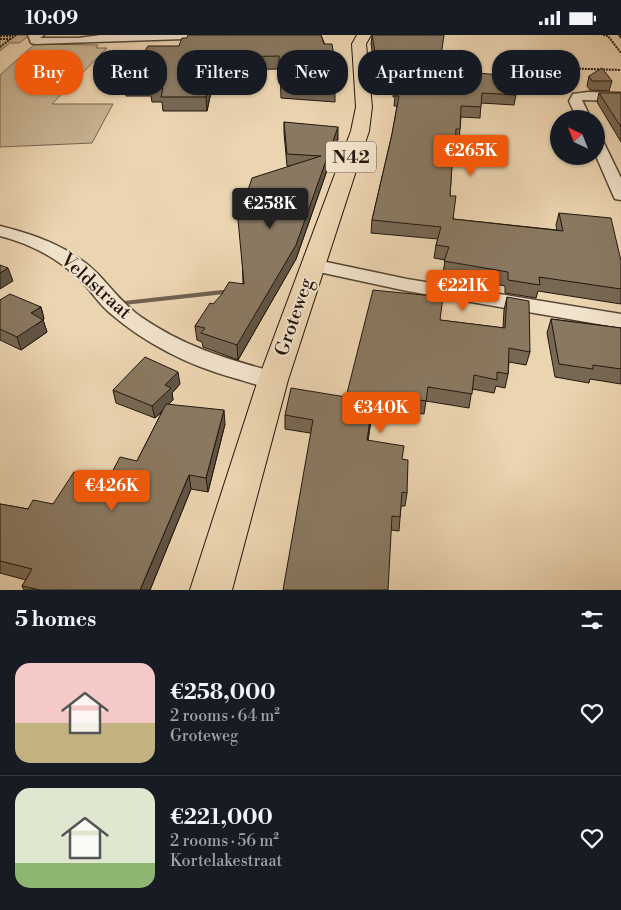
<!DOCTYPE html>
<html lang="en">
<head>
<meta charset="utf-8">
<style>
  body { margin:0; font-family:"Libre Bodoni",serif; background:#20242c; color:#f1f3f6; height:100vh; display:flex; flex-direction:column; font-size:19px; white-space:nowrap }
  * { box-sizing:border-box; margin:0 }
  p { font-size:16px; color:#9ea1a6 }
  .icon { flex:none; width:28px; height:28px; fill:none; stroke:currentColor; stroke-width:2; stroke-linecap:round; stroke-linejoin:round }
  .map { position:relative; height:555px; overflow:hidden }
  .drawer { display:flex; flex-direction:column; background:#171b24; flex:1 }
  .drawer>* { flex:none }
  .banner { position:absolute; left:15px; top:15px; width:591px; height:45px; display:flex; gap:10px }
  .needle { width:32px; rotate:317deg }
  .controls { position:absolute; left:550px; top:75px; display:grid; gap:10px }
  .controls a { display:grid; place-items:center; width:55px; height:55px; border-radius:50%; background:#171b24; box-shadow:0 1px 4px #0004; font-size:25px }
  .price { position:absolute; translate:-50% -42px; padding:0 11px; border-radius:5px; background:#ea580c; color:#fff; font-size:16px; line-height:32px; filter:drop-shadow(0 1px 2px #0008) }
  .price::after { content:''; position:absolute; left:50%; top:30px; width:15px; height:11px; margin-left:-8px; background:inherit; clip-path:polygon(0 0,100% 0,50% 100%) }
  .price.current { background:#222; color:#fff }
  ul { padding:0; list-style:none }
  li { display:flex; align-items:center; gap:15px; height:125px; padding:0 15px }
  li+li { border-top:1px solid #363941 }
  li span { display:grid; place-items:center; flex:none; width:140px; height:100px; border-radius:15px; color:#555 }
  li>.icon { margin-inline-start:auto }
  span .icon { width:60px; height:60px; fill:#fffc; stroke-width:1 }
  li b { font-size:21px }
  h2 { display:flex; justify-content:space-between; align-items:center; height:60px; padding:0 15px; font-size:21px }
  .tag { padding:0 18px; border-radius:20px; background:#171b24; box-shadow:0 1px 4px #0004; font-size:18px; line-height:45px }
  .tag.current { background:#ea580c; color:#fff }
  .status { display:flex; justify-content:space-between; align-items:center; height:35px; padding:0 25px; background:#171b24; direction:ltr }
  .status svg { height:14px; fill:currentColor }
  .map>svg:first-child { display:block }
  .green { fill:#c9b494; stroke:#756551 }
  .lines { fill:none; stroke-linecap:round; stroke-linejoin:round }
  .stream { fill:#71614e; fill-rule:evenodd }
  .minor-casing { stroke:#544636; stroke-width:3 }
  .primary-casing { stroke:#21160e; stroke-width:2 }
  .path { stroke:#21160e; stroke-width:2; stroke-dasharray:2 1; stroke-linecap:butt }
  .minor { fill:#f2e3cc; fill-rule:evenodd }
  .primary { fill:#ebd4b0; fill-rule:evenodd }
  .rail { stroke:#21160e; stroke-width:2; stroke-dasharray:5 5; stroke-linecap:butt }
  .wall { fill:#776854; stroke:#21160e }
  .shaded-wall { fill:#615545; stroke:#21160e }
  .building { fill:#8a7962; stroke:#21160e }
  .labels { text-anchor:middle; dominant-baseline:central; stroke-width:4; stroke-linejoin:round; paint-order:stroke }
  .shield { fill:#f2e3cc; stroke:#605447; stroke-width:1 }
  .shield-label { font-size:18px; font-weight:bold; fill:#21160e }
  .street-label { font-size:19px; fill:#21160e; stroke:#f2e3cc }
</style>
</head>
<body>
<div class="status"><b>10:09</b><svg viewBox="0 0 49 12"><path d="M0 12V9h3v3zM5 12V6h3v6zM10 12V3h3v9zM15 12V0h3v12zM26 1h20v11H26zM47 4h2v5h-2z"/></svg></div>
<div class="map">
<svg width="621" height="555" viewBox="0 0 621 555">
  <rect width="100%" height="100%" fill="#ebd4b0"/>
  <filter id="stains"><feTurbulence type="fractalNoise" baseFrequency=".004" numOctaves="4"/><feColorMatrix values="0 0 0 0 .2 0 0 0 0 .09 0 0 0 0 .02 0 0 0 .5 -.17"/></filter>
  <radialGradient id="worn" r=".72"><stop offset=".6" stop-color="#630" stop-opacity="0"/><stop offset="1" stop-color="#630" stop-opacity=".3"/></radialGradient>
  <!-- green -->
  <g class="green">
    <path d="M0 0H30L19 8H10L0 16Z"/>
    <path d="M35 9 98 10 96 13H107L52 69H113L92 108 0 112V40Z"/>
  </g>
  <g class="lines">
    <!-- stream -->
    <path class="stream" d="M231 254 235 256 234 258 124 270 120 268 124 266Z"/>
    <defs>
      <g id="minor">
        <path d="M28 0H44L40 3H78L101 0H219L214 3 35 9 31 8Z"/>
        <path d="M588 57 621 58V66L582 65 591 84H577L569 66 573 59Z"/>
        <path d="M596 102 601 103 603 106 621 143V165L615 164 613 160 596 121Z"/>
        <path d="M0 191C36 200 71 212 98 239 112 254 124 270 141 282 188 314 228 324 281 339L285 345 281 351C266 355 249 347 234 343 188 330 146 309 110 278 99 269 92 257 82 247 60 224 31 209 0 201Z"/>
        <path d="M312 224 407 244 621 279V293L407 256 305 234 302 230 305 226Z"/>
      </g>
      <path id="primary" d="M357 0H371L366 9 372 72 369 96 288 345 232 555H190L258 345 351 96 356 72 352 9Z"/>
    </defs>
    <!-- minor casing -->
    <use href="#minor" class="minor-casing"/>
    <!-- primary casing -->
    <use href="#primary" class="primary-casing"/>
    <!-- path -->
    <g class="path">
      <path d="M603 0 608 1 621 18"/>
      <path d="M0 1H13"/>
      <path d="M0 4H10"/>
      <path d="M0 12 16 0"/>
      <path d="M566 51 557 33 621 35"/>
    </g>
    <!-- minor -->
    <use href="#minor" class="minor"/>
    <!-- primary -->
    <use href="#primary" class="primary"/>
    <!-- rail -->
    <path class="rail" d="M619 0 621 3"/>
  </g>
  <!-- wall -->
  <g class="wall">
    <path d="M321 0 337 40V53H335V67L281 63 280 34 228 35 226 41H222L218 52H212L207 76H163L162 67H152L151 61H126L124 48 179 11Z"/>
    <path d="M372 1 439 35 516 60 514 70 481 68 480 83 461 82 459 105H456L454 127H452L450 161 453 184 557 195 556 190 559 178 621 226V269L538 256 536 263 505 258V251L443 239 445 225 434 223 436 210 438 204 371 198 372 185 392 99 397 71H394L395 62H393L394 52 396 45H377L371 9Z"/>
    <path d="M589 41 612 46 609 56 590 55 587 51Z"/>
    <path d="M599 58 621 60V107L597 67Z"/>
    <path d="M284 87 338 104 296 224 238 325 203 312 202 307 197 305 195 291 213 269 243 249 241 176 290 131H287L284 98Z"/>
    <path d="M507 262 530 317 526 330 509 327 508 339 505 353 496 351 494 358 472 354 469 373 426 366 424 379 373 372 368 405 402 424 407 458 405 471H401L399 496 391 495 310 398 285 394V380L346 362 440 285 503 293 504 275Z"/>
    <path d="M0 265 41 272 44 284 43 285 47 297 21 315 0 305Z"/>
    <path d="M551 284 621 293V349L590 344 589 348 555 342 547 298Z"/>
    <path d="M180 349 172 358 173 365 169 369 225 389 208 457 191 454 150 555H24L22 551 26 545 0 538V469L28 474 53 469 109 443 137 426 162 377 155 383 116 368 113 355Z"/>
  </g>
  <!-- shaded-wall -->
  <g class="shaded-wall">
    <path d="M227 22 228 35 226 41 225 28Z"/>
    <path d="M221 28 222 41 218 52 217 39Z"/>
    <path d="M211 39 212 52 207 76 206 62Z"/>
    <path d="M338 92V104L296 224 238 325 237 310Z"/>
    <path d="M8 233 13 246 0 254V238Z"/>
    <path d="M41 272 44 284 36 290 43 285 47 297 21 315 17 302 31 278Z"/>
    <path d="M178 337 180 349 172 358 173 365 155 383 152 371 165 350Z"/>
    <path d="M374 358 373 372 366 419 367 405Z"/>
    <path d="M224 375 225 389 208 457 206 443Z"/>
    <path d="M189 440 191 454 150 555H140Z"/>
  </g>
  <!-- building -->
  <g class="building">
    <path d="M188 0H321L324 9H332L337 40H335V53L280 49 279 21 227 22 225 28H221L217 39H211L206 62H161L163 53 150 54 153 47 124 48 148 11H179L182 3H187Z"/>
    <path d="M372 0H444L439 35 514 41 516 60 482 58 481 72 461 71 460 94H456L455 116H453L450 161H456L453 184 563 196 559 178 611 183 621 226V254L539 242 540 250 508 245V237L444 226 449 212 436 210 441 192 372 185 392 99 399 61H395L397 53 394 52 399 35H378Z"/>
    <path d="M602 33 612 46H592L589 41Z"/>
    <path d="M599 58H620L621 60V92Z"/>
    <path d="M284 87 338 92 296 210 237 310 201 298 205 293 195 291 210 268 213 269 222 259 229 247 244 249 238 185 243 177 241 176 252 143 321 121 287 119Z"/>
    <path d="M0 230 8 233 0 238Z"/>
    <path d="M373 255 443 262 440 285 505 293 507 262 529 266 530 317 509 313 508 339 497 337V345L474 340 472 359 428 352 426 366 374 358 367 405 404 411 402 424 408 425 407 458 402 457 400 482 392 481 388 555H283L313 385 285 380 291 353 346 362Z"/>
    <path d="M10 259 41 272 31 278 43 285 17 302 0 294V265Z"/>
    <path d="M551 284 621 293V334L593 330V334L559 329Z"/>
    <path d="M145 322 178 337 165 350 171 353 152 371 113 355Z"/>
    <path d="M166 369 224 375 206 443 189 440 140 555H40L22 551 32 534 0 526V469L28 474 33 465 53 469 74 437 109 443 120 422 137 426Z"/>
  </g>
  <g class="labels">
    <!-- shield labels -->
    <rect class="shield" x="326" y="106.5" width="50" height="31" rx="4"/>
    <g class="shield-label">
      <text x="351" y="122">N42</text>
    </g>
    <!-- street labels -->
    <g class="street-label">
      <text transform="translate(96 251) rotate(42)">Veldstraat</text>
      <text transform="translate(294 282) rotate(-71)">Groteweg</text>
    </g>
  </g>
  <rect width="100%" height="100%" filter="url(#stains)"/>
  <rect width="100%" height="100%" fill="url(#worn)"/>
</svg>
<div class="controls">
<a><svg class="needle" viewBox="-14 -14 28 28"><path d="M0-13l5 13h-10z" fill="#e53935"/><path d="M0 13l5-13h-10z" fill="#9ea1a6"/></svg></a>
</div>
<b class="price" style="left:471px;top:142px">€265K</b>
<b class="price current" style="left:270px;top:195px">€258K</b>
<b class="price" style="left:463px;top:277px">€221K</b>
<b class="price" style="left:381px;top:399px">€340K</b>
<b class="price" style="left:112px;top:477px">€426K</b>
<div class="banner">
<a class="tag current">Buy</a>
<a class="tag">Rent</a>
<a class="tag">Filters</a>
<a class="tag">New</a>
<a class="tag">Apartment</a>
<a class="tag">House</a>
</div>
</div>
<section class="drawer">
<h2>5 homes<svg class="icon" aria-label="filters" viewBox="0 0 24 24"><path d="M4 7h16M4 17h16"/><circle cx="9" cy="7" r="2"/><circle cx="15" cy="17" r="2"/></svg></h2>
<ul>
<li><span style="background:linear-gradient(#f6c9c9 60%,#c2b280 0)"><svg class="icon" aria-label="home" viewBox="0 0 24 24"><path d="M3 11l9-7 9 7M6 9v11h12V9"/></svg></span><div><b>€258,000</b><p>2 rooms · 64 m²</p><p>Groteweg</p></div><svg class="icon" aria-label="heart" viewBox="0 0 24 24"><path d="M12 20l-8-8c-3-5 5-10 8-4 3-6 11-1 8 4z"/></svg></li>
<li><span style="background:linear-gradient(#dfe7d0 75%,#8fb573 0)"><svg class="icon" aria-label="home" viewBox="0 0 24 24"><path d="M3 11l9-7 9 7M6 9v11h12V9"/></svg></span><div><b>€221,000</b><p>2 rooms · 56 m²</p><p>Kortelakestraat</p></div><svg class="icon" aria-label="heart" viewBox="0 0 24 24"><path d="M12 20l-8-8c-3-5 5-10 8-4 3-6 11-1 8 4z"/></svg></li>
</ul>
</section>
</body>
</html>
